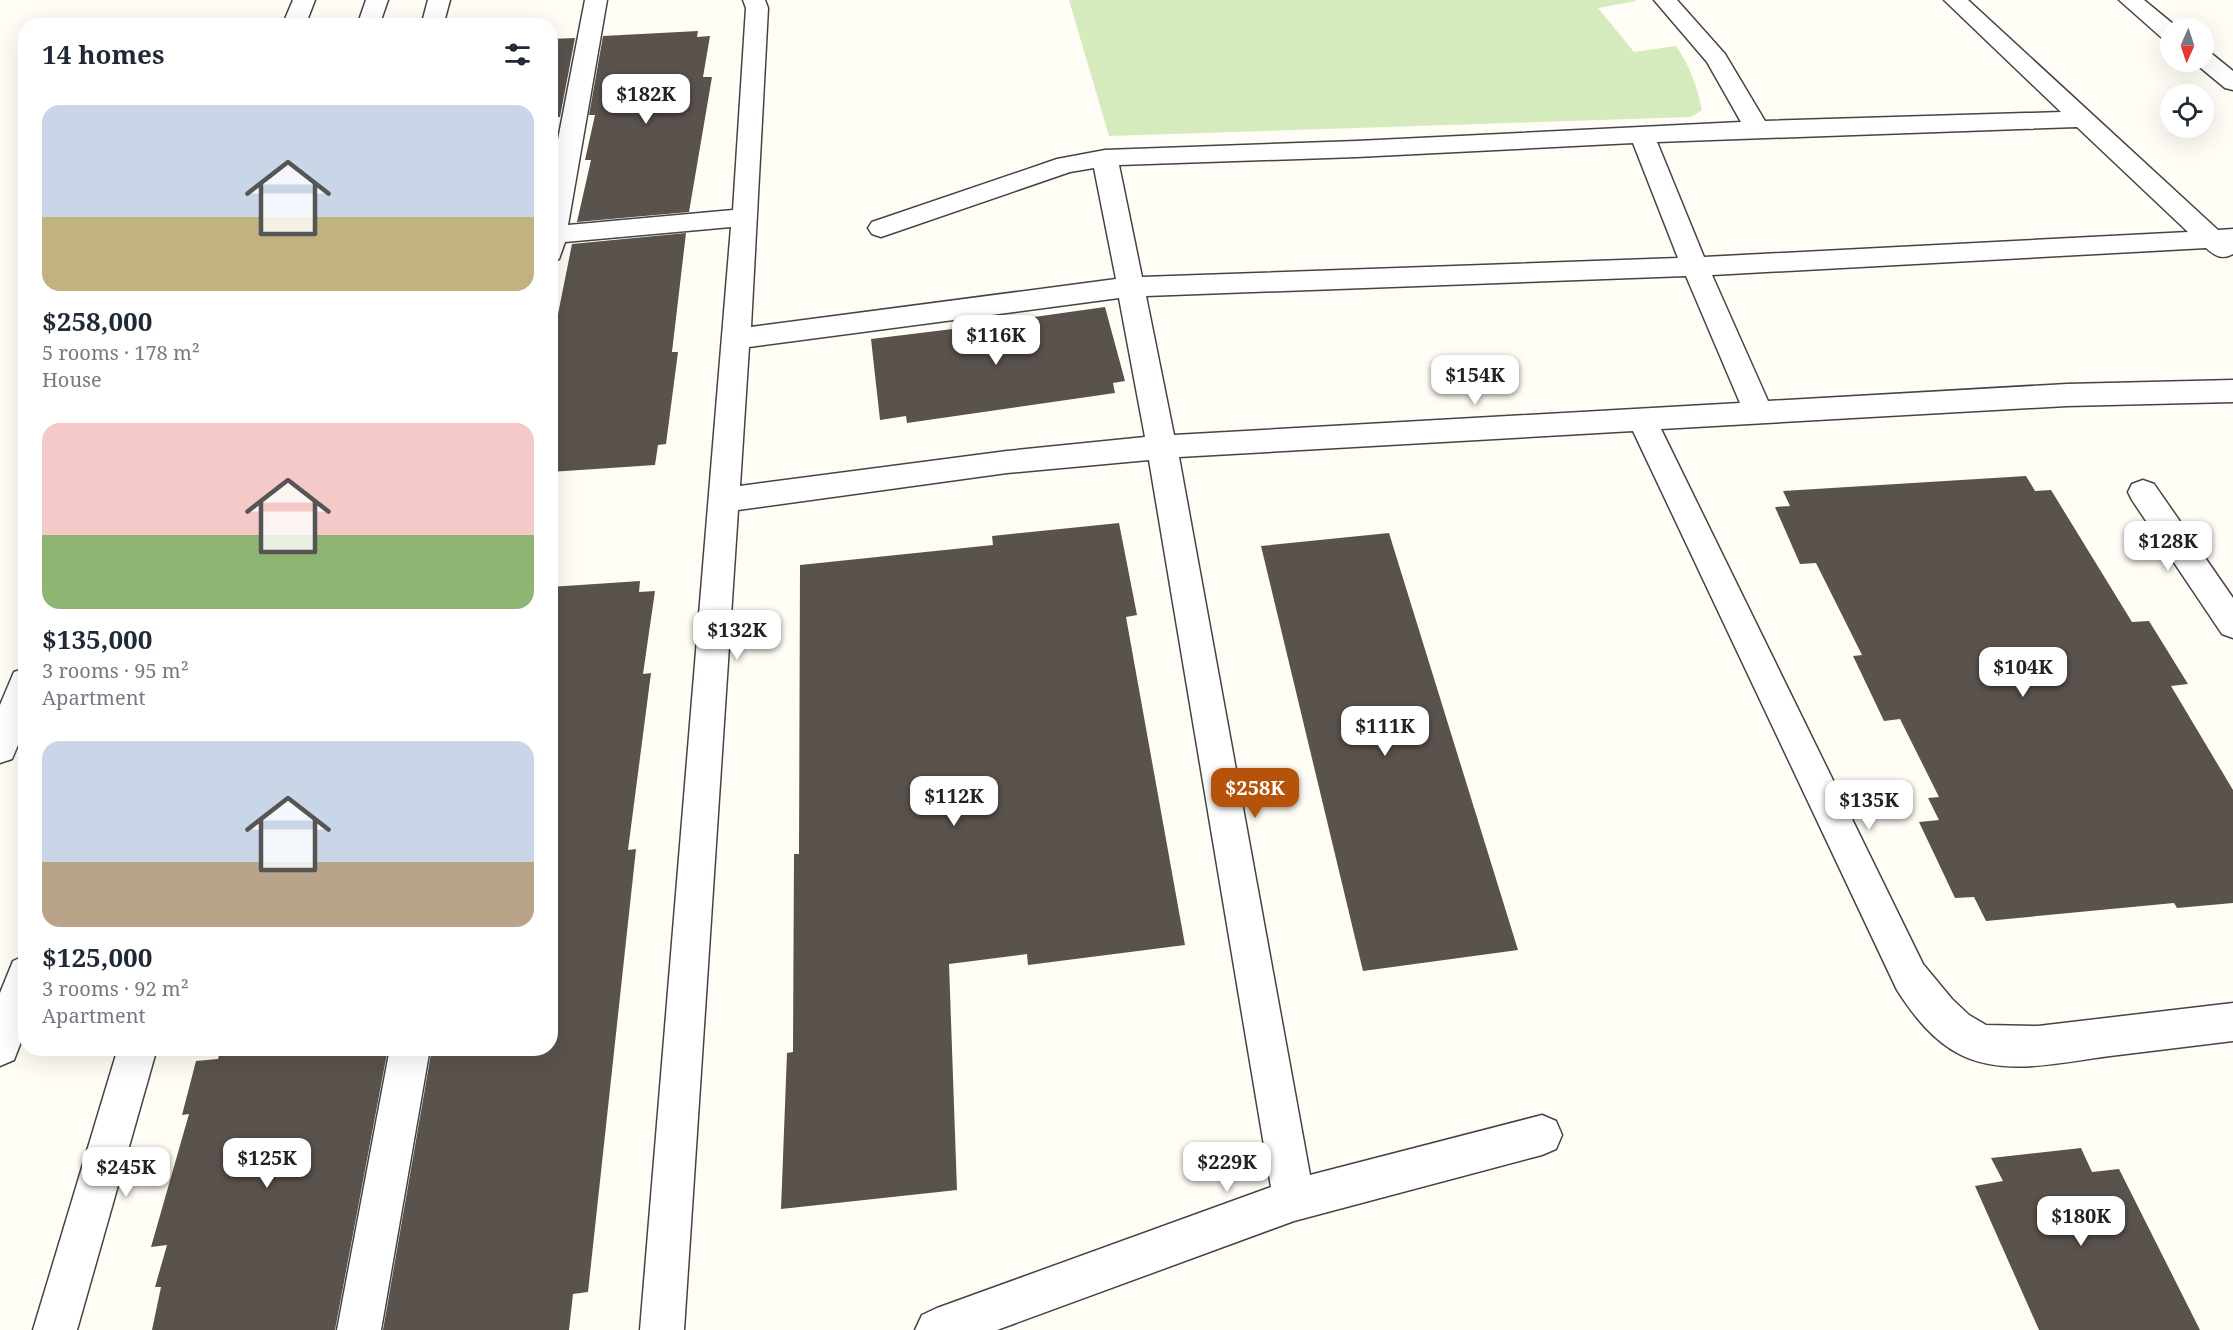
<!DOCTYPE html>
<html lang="en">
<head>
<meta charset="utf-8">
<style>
  body { margin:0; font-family:"Noto Serif",serif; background:#f2f2f3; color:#1f2937; height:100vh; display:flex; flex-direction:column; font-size:22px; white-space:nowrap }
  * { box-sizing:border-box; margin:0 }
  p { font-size:20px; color:#747a83 }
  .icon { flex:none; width:33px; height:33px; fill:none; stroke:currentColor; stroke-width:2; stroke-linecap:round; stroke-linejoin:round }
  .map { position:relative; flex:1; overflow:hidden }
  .side { position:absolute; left:18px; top:18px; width:540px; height:1038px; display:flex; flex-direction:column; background:#fff; border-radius:24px; box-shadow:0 6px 24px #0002 }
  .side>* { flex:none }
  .needle { width:39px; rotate:183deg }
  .buttons { position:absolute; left:2160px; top:18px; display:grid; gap:12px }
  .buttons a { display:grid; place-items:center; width:54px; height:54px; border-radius:50%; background:#fff; box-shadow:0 6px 24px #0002; font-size:30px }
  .price { position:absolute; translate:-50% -51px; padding:0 14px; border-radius:12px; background:#fff; color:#222; font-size:20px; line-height:39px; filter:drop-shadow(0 2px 3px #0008) }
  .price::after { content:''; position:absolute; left:50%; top:36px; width:18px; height:14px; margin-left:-9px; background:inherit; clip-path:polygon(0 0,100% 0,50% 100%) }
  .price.current { background:#b45309; color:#fff }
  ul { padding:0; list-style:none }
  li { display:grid; align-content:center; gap:12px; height:318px; padding:0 24px }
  li span { display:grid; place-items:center; height:186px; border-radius:18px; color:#555 }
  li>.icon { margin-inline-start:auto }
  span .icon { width:108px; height:108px; fill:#fffc; stroke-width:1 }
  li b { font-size:26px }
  h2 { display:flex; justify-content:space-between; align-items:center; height:72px; padding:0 24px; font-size:26px }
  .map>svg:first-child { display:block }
  .green { fill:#d5ebbd }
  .building { fill:#5a524d }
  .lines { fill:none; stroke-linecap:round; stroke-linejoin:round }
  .minor-casing { stroke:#444; stroke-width:3 }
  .minor { fill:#fff; fill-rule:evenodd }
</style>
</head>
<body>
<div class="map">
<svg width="2233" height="1330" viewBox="0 0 2233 1330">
  <rect width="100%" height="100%" fill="#fffdf5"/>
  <!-- green -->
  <path class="green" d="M1069 0H1635L1636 1 1598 8 1634 52 1676 46C1690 66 1697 86 1702 110L1691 117 1109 136Z"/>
  <!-- building -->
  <g class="building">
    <path d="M698 31 697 37 710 36 703 77H712L689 212 577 222 591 160H585L595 115H589L603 36Z"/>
    <path d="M575 38 560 117 550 118V39Z"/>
    <path d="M686 233 672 352H678L666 444 658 445 655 465 550 472V354L572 244Z"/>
    <path d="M1105 307 1125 381 1113 383 1115 393 907 423 906 416 880 420 871 339 1035 319 1034 317Z"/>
    <path d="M2026 476 2035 491 2051 490 2132 622 2149 621 2188 684 2171 686 2233 790V903L2177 908 2174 903 1986 921 1974 897 1955 898 1919 822 1939 820 1928 798 1939 797 1900 719 1884 721 1853 656 1862 655 1816 563 1800 564 1775 507 1790 506 1783 491Z"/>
    <path d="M1119 523 1137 615 1126 617 1185 945 1028 965 1027 954 949 964 957 1190 781 1209 787 1053 793 1052 794 854H799L800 565 993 545 992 536Z"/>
    <path d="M1389 533 1518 950 1363 971 1261 546Z"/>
    <path d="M640 581 639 592 655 591 643 674 651 673 628 850 636 849 588 1292 573 1294 569 1330H383L432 1048H550V587Z"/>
    <path d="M221 1048H388L335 1330H152L161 1287H155L167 1245 151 1247 189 1114 182 1115 196 1061 218 1059Z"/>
    <path d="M2081 1148 2092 1172 2119 1169 2200 1330H2039L1975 1186 2003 1181 1991 1158Z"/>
  </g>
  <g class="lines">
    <defs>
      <g id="minor">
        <path d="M293 0H315L305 26H282Z"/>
        <path d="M366 0H388L379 26H357Z"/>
        <path d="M428 0H450L443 26H421Z"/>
        <path d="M585 0H607L568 225 733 210 746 8 743 0H765L768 8 751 327 1116 279 1094 168 1070 172 881 237 872 234 868 228 872 222 1057 159 1105 150 1357 141 1741 122 1707 62 1654 0H1677L1725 54 1765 121 2061 112 1944 0H1968L2218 230 2233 229V254C2222 260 2215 256 2206 248L1712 275 1768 401 2067 384 2233 380V402L2067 406 1661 429 1923 964 1952 999 1969 1015 1986 1025 2038 1026 2233 1003V1041C2192 1046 2151 1051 2110 1056 2062 1062 2006 1077 1961 1055 1933 1041 1913 1015 1897 990L1633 431 1179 457 1310 1175 1542 1115 1556 1121 1562 1135 1556 1149 1542 1155 1294 1221 997 1330H915L922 1315 937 1308 1271 1187 1149 460 1007 473 738 510 684 1330H640L731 227 565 242 559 259 550 262V181ZM2077 127 2188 232 1704 257 1657 142ZM1633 143 1678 258 1142 277 1119 165 1357 157ZM1686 276 1740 403 1174 435 1146 296ZM1119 298 1145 437 1007 451 740 486 749 347Z"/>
        <path d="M2119 0H2144L2178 28H2170V40L2162 38Z"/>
        <path d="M2204 52 2212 54 2233 71V90L2225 88 2196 64 2194 62H2204Z"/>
        <path d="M2143 480 2154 484 2233 598V638L2222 634 2132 500 2128 492 2132 484Z"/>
        <path d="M26 668V726L12 759 0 763V705L14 672Z"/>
        <path d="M26 955V1029L14 1060 0 1066V993L13 961Z"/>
        <path d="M118 1048H157L77 1330H33Z"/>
        <path d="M390 1048H430L381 1330H337Z"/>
      </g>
    </defs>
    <!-- minor casing -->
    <use href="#minor" class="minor-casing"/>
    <!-- minor -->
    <use href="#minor" class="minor"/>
  </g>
</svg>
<div class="buttons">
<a><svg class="needle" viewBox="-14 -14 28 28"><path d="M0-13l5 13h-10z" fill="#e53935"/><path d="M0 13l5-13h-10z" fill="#747a83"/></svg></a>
<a><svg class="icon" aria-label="locate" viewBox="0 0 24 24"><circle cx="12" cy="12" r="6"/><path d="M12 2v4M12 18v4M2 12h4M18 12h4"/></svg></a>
</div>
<b class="price" style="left:646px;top:125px">$182K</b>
<b class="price" style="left:996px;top:366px">$116K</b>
<b class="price" style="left:1475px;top:406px">$154K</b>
<b class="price" style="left:2168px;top:572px">$128K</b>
<b class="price" style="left:737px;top:661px">$132K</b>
<b class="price" style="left:2023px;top:698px">$104K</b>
<b class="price" style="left:1385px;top:757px">$111K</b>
<b class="price current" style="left:1255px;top:819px">$258K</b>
<b class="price" style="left:954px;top:827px">$112K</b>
<b class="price" style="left:1869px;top:831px">$135K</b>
<b class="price" style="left:267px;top:1189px">$125K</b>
<b class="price" style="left:1227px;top:1193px">$229K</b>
<b class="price" style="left:126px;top:1198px">$245K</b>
<b class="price" style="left:2081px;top:1247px">$180K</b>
<section class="side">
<h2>14 homes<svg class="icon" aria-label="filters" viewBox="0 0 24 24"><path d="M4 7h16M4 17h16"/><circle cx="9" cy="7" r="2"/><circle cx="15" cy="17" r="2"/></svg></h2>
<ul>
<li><span style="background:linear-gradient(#c9d6e8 60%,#c2b280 0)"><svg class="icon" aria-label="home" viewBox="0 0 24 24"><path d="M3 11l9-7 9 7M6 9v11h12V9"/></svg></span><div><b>$258,000</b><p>5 rooms · 178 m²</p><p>House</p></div></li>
<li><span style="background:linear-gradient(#f6c9c9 60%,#8fb573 0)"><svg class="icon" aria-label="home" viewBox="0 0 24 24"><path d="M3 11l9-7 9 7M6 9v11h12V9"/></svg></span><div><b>$135,000</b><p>3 rooms · 95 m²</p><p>Apartment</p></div></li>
<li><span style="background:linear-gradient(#c9d6e8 65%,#b9a48a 0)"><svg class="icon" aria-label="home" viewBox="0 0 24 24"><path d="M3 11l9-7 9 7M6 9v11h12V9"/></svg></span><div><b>$125,000</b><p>3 rooms · 92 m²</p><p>Apartment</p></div></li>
</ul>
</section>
</div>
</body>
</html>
